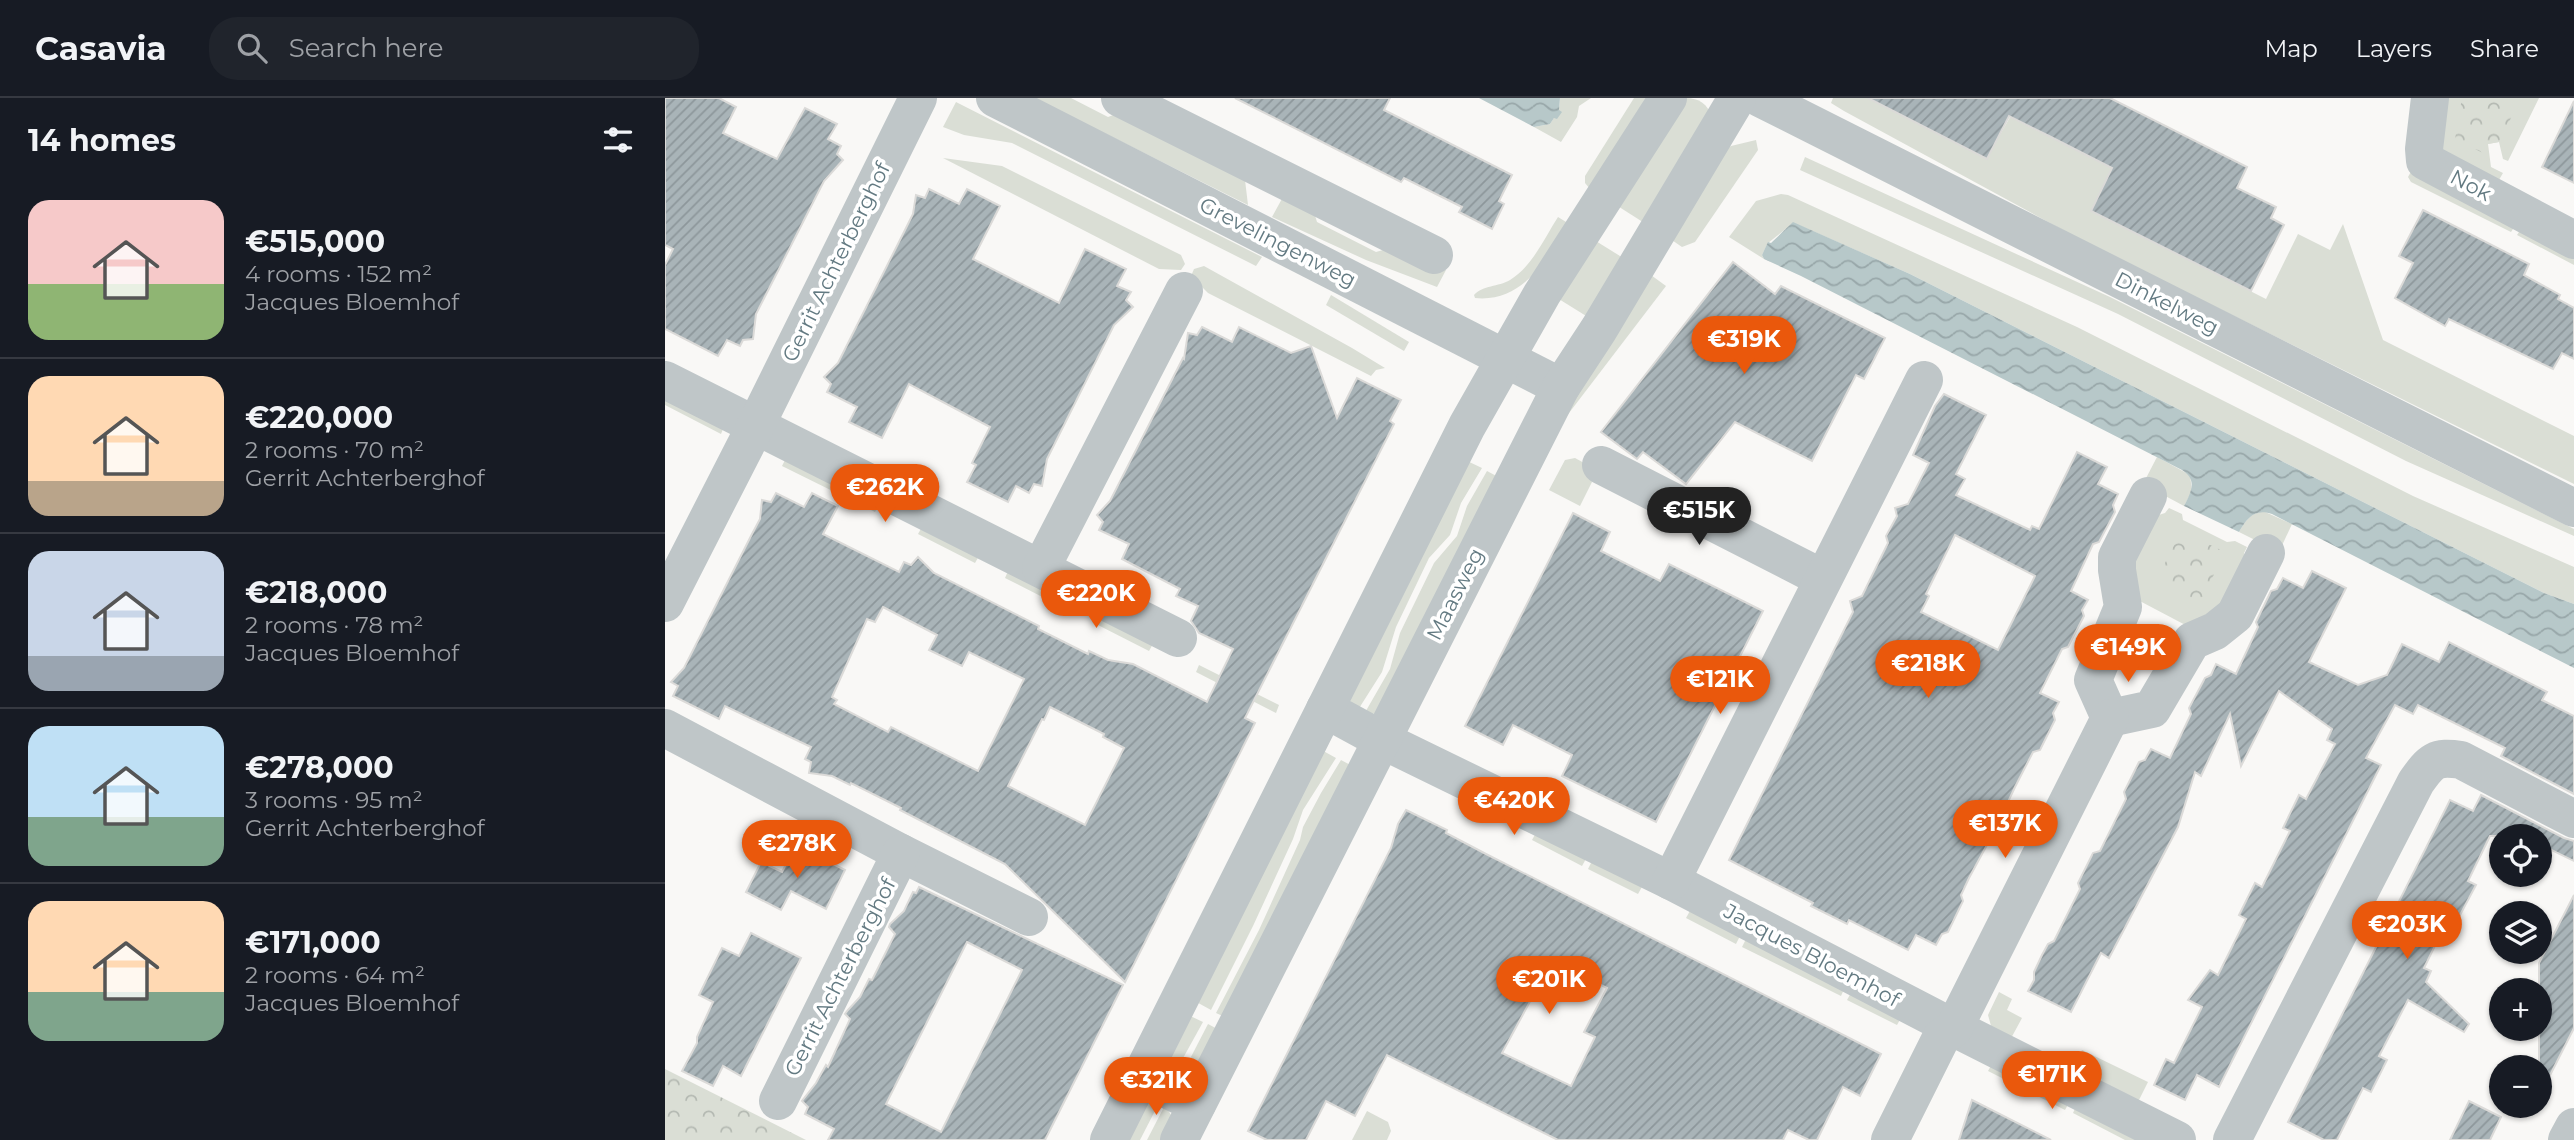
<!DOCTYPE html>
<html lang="en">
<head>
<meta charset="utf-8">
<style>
  body { margin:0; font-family:Montserrat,sans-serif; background:#20242c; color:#f1f3f6; height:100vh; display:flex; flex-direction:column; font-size:26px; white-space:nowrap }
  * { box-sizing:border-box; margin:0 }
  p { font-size:23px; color:#9ea1a6 }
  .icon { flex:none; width:38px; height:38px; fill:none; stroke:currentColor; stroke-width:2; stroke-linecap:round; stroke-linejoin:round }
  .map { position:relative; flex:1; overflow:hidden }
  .panel { display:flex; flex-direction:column; background:#171b24; width:665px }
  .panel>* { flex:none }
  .controls { position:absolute; left:1824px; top:726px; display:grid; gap:14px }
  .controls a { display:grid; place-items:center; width:63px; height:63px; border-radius:50%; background:#171b24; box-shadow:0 2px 5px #0004; font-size:35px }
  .price { position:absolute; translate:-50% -60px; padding:0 16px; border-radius:24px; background:#ea580c; color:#fff; font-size:23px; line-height:46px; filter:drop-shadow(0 2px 4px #0008) }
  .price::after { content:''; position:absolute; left:50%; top:42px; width:21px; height:16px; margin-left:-10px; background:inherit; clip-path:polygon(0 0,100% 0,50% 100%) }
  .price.on { background:#222; color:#fff }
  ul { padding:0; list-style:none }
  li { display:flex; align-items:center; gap:21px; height:175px; padding:0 28px }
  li+li { border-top:2px solid #363941 }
  li span { display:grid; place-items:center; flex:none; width:196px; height:140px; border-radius:21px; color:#555 }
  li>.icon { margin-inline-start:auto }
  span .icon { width:84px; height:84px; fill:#fffc; stroke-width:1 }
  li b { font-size:30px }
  h2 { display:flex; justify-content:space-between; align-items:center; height:84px; padding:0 28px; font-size:30px }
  header { display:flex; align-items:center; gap:42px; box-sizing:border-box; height:98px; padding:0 35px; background:#171b24; border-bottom:2px solid #363941 }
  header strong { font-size:33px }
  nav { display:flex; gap:38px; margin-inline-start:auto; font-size:24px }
  .search { width:490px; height:63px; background:#20242c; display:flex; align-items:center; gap:18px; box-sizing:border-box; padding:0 24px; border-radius:28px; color:#9ea1a6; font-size:26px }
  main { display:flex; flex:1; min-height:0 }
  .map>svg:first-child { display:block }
  .grass { fill:#daded5 }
  .park { fill:url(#park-crowns) }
  .water { fill:url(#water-waves) }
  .building { fill:url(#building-hatch); stroke:#dbdad8; stroke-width:2; fill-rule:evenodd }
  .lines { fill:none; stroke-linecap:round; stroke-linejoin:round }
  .minor { stroke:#bfc6c8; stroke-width:38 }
  .labels { text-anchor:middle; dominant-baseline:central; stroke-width:7; stroke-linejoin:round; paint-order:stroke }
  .street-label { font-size:21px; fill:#637a82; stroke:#fff }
</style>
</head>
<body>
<header>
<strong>Casavia</strong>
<div class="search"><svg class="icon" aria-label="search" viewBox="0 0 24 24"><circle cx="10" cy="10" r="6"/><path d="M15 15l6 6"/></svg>Search here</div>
<nav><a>Map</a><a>Layers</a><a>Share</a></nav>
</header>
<main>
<section class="panel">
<h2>14 homes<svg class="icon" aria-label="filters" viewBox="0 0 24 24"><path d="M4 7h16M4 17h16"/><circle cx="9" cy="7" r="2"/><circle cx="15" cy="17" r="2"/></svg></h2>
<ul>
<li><span style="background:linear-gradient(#f6c9c9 60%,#8fb573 0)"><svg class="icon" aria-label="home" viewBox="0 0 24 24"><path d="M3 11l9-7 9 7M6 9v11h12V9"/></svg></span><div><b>€515,000</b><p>4 rooms · 152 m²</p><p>Jacques Bloemhof</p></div></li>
<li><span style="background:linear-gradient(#ffd9b3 75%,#b9a48a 0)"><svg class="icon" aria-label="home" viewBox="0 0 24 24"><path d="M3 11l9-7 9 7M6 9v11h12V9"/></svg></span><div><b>€220,000</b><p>2 rooms · 70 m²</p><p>Gerrit Achterberghof</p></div></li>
<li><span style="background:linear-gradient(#c9d6e8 75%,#9aa5b1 0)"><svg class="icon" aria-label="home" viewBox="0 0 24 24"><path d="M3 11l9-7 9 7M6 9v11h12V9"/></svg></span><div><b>€218,000</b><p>2 rooms · 78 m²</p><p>Jacques Bloemhof</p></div></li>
<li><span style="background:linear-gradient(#bfe0f5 65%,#7fa58c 0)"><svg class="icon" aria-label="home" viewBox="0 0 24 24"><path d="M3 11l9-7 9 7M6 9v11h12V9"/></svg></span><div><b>€278,000</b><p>3 rooms · 95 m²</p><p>Gerrit Achterberghof</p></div></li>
<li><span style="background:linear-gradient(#ffd9b3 65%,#7fa58c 0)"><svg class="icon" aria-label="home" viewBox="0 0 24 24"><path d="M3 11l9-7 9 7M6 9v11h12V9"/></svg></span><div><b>€171,000</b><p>2 rooms · 64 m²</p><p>Jacques Bloemhof</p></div></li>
</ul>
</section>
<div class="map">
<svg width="1909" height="1042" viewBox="0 0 1909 1042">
  <defs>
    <pattern id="park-crowns" width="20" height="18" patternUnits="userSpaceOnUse" patternTransform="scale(1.75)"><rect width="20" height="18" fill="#daded5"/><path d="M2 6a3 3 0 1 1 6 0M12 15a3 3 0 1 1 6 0" fill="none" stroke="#b4b9b2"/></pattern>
    <pattern id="water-waves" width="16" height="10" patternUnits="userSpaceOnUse" patternTransform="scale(1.75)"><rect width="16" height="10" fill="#b7c8c9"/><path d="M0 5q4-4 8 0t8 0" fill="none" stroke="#98a7a9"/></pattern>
    <pattern id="building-hatch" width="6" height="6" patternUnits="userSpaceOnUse" patternTransform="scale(1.75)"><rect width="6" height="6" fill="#a9b4b8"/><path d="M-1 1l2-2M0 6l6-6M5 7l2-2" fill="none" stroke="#8d979b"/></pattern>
  </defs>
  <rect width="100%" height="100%" fill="#f9f8f6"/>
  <!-- grass -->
  <g class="grass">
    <path d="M369 0H406L443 19 456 14 580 82 583 107Z"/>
    <path d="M895 0H926L914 8 912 19 896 44 869 29 885 26 894 12Z"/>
    <path d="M969 0H991L926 92 920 85V78Z"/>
    <path d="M1020 0C1035 0 1042 6 1047 19L984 128 948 105Z"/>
    <path d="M1168 0H1203L1322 60 1345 19 1447 70 1427 113 1601 201 1633 136 1665 152 1678 126 1718 242 1909 338V386L1429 149 1179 13 1166 5Z"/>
    <path d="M1777 0H1874L1843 63 1838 61 1834 44 1823 46 1826 69 1838 75 1831 87 1780 60 1772 28Z"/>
    <path d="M291 4 597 159 591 168 347 45 299 37 278 29Z"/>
    <path d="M1091 42 1093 52 1030 144 1017 149 1001 138 1057 54 1066 48Z"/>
    <path d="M1140 59 1445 199 1909 431V438L1741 363 1453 216 1135 72Z"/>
    <path d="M278 60 337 68 516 157 520 166 516 172 494 171Z"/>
    <path d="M1747 72 1852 125 1846 134 1746 84 1743 79Z"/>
    <path d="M1116 96 1123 97 1412 229 1748 398 1909 469V506L1879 495 1245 176 1143 131 1128 125 1103 145 1097 157 1099 161 1064 139 1091 103Z"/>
    <path d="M619 97 648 111 652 124 711 154 725 150 781 172 772 189 701 162 607 119Z"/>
    <path d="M893 119 906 127C882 160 858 205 810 200L809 197C818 187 833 189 845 182 867 169 880 139 893 119Z"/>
    <path d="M1858 128 1909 153V167L1852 137Z"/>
    <path d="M926 140 963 163 926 221 889 198Z"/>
    <path d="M539 168 687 250 720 270 711 272 706 278 543 195 526 178 529 171Z"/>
    <path d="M979 172 1001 188 891 332Z"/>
    <path d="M666 197 744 244 739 253 661 207Z"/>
    <path d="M0 296 60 326 56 336 0 307Z"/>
    <path d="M122 358 215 405 210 414 117 368Z"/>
    <path d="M1492 359 1525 377 1527 393 1519 408 1478 386Z"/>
    <path d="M910 360 921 366 927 384 915 408 884 392 900 362Z"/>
    <path d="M798 361 817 370 796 405 785 437 764 460 731 529 717 574 691 615 688 611 682 593Z"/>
    <path d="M822 373 837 381 717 614 698 618 725 571 735 535 769 465 792 438 802 408Z"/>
    <path d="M1504 410 1517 416 1518 422 1562 444 1570 443 1582 449 1579 455 1583 466 1560 512 1526 530 1471 501 1463 463 1484 420 1500 415Z"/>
    <path d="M1598 413 1627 426 1614 454 1574 434C1581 422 1585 416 1598 413Z"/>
    <path d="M258 427 315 456 310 465 253 436Z"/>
    <path d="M344 471 401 500 397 509 340 480Z"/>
    <path d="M431 515 489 544 484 553 427 524Z"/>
    <path d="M534 567 614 607 611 615 531 574Z"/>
    <path d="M653 650 671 660 638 712 628 741 588 828 546 912 526 901Z"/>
    <path d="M676 662 691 670 564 921 551 915 594 832 635 742 638 729 656 695Z"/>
    <path d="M872 733 922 759 917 768 867 742Z"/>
    <path d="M928 761 978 787 973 796 923 771Z"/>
    <path d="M1026 811 1076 836 1071 846 1021 820Z"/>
    <path d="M1082 839 1180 889 1176 898 1077 849Z"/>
    <path d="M1187 893 1237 918 1232 927 1182 902Z"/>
    <path d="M1334 894 1347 901 1342 912 1357 920 1344 944 1328 935 1323 917Z"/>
    <path d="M519 915 538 924 507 980 499 970Z"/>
    <path d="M543 926 558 934 533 979 513 984Z"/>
    <path d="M1417 952 1483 984 1472 1006 1406 974Z"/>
    <path d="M1328 964 1405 1003 1400 1012 1323 973Z"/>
    <path d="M484 1004 494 1005 475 1042H455Z"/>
    <path d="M1412 1006 1479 1042H1460L1408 1015Z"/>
    <path d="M500 1007 509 1022 503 1042H482Z"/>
    <path d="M702 1013 723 1024 726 1033 722 1042H687Z"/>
  </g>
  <!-- park -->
  <g class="park">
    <path d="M1797 0H1856L1834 44 1823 46 1818 55 1790 41Z"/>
    <path d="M1516 433 1560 454 1535 505 1491 483Z"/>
    <path d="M0 971 141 1042H0Z"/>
  </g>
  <!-- water -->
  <g class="water">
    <path d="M814 0H895L894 12 897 14 892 21 889 20 885 26 869 29Z"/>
    <path d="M1128 124 1245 176 1879 495 1909 506V570L1607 416C1590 410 1582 420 1574 434L1519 408C1526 394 1533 382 1517 372L1136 178 1099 161 1097 157 1103 144 1106 145Z"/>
  </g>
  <!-- building -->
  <g class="building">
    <path d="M0 0H54L71 9 58 35 112 61 140 10 172 26 163 41 176 48 172 56 178 62 159 83 91 216 88 241 78 242 75 248 62 242 53 258 0 231V167L8 151 0 147Z"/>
    <path d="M570 0H725L719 12 847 77 834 103 839 106 827 131 794 114 797 109 739 80 736 84Z"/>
    <path d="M1203 0H1445L1582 69 1572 90 1611 109 1606 120 1619 127 1586 193 1426 113 1447 70 1384 38 1344 18 1322 61Z"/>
    <path d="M1909 3V85L1877 69Z"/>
    <path d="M264 91 294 106 302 91 335 108 308 161 394 205 420 151 461 171 452 188 466 194 461 202 468 209 449 227 382 361 377 388 369 386 364 395 351 388 343 404 302 384 311 367 307 365 325 329 244 286 217 340 184 324 192 309 162 294 166 286 159 279 173 265 240 132 248 116 251 97 260 100Z"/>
    <path d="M1758 112 1864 166 1859 177 1895 197 1893 201 1909 210V261L1897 255 1888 271 1784 221 1780 228 1730 200 1748 165 1734 158Z"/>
    <path d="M1068 164 1110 196 1116 188 1220 240 1199 281 1191 277 1147 363 1070 324 1021 386 978 354 972 361 936 334Z"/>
    <path d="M537 229 567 244 574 229 626 255 646 248 672 320 692 280 736 302 725 323 729 326 580 620 590 625 460 884 340 766 235 712 236 710 186 685 185 687 167 678 144 675 146 664 140 661 146 649 60 608 54 621 8 598 13 588 6 584 19 570 87 436 95 421 97 402 106 404 111 395 139 409 147 395 173 408 158 436 234 474 239 464 246 467 253 459 269 475 374 528 373 531 423 556 424 553 443 562 468 566 542 604 568 551 534 535 526 523 533 508 511 498 515 491 457 461 464 446 434 432 438 424 432 417 445 403 518 260 519 261 523 235 532 237ZM218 509 272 537 264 552 297 568 304 554 359 581 313 673 226 629 223 634 169 606 172 602 167 599 202 521 210 524ZM385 609 439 636 438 639 459 650 420 727 343 688 377 621 379 622Z"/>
    <path d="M1279 296 1321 317 1291 376 1300 381 1291 397 1365 432 1367 428 1374 431 1412 354 1442 369 1433 386 1453 396 1448 407 1450 414 1434 444 1428 446 1406 493 1423 502 1417 512 1419 518 1403 549 1397 551 1375 595 1394 604 1388 615 1390 622 1375 652 1368 654 1350 689 1342 706 1344 712 1329 743 1323 745 1304 780 1296 797 1298 803 1283 834 1277 836 1271 847 1251 837 1243 852 1184 822 1182 826 1146 808 1148 805 1064 762 1188 514 1185 503 1197 498 1223 445 1221 438 1232 418 1230 410 1243 406 1264 365 1248 357 1270 308ZM1290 437 1370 478 1333 552 1256 514 1264 498 1261 496Z"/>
    <path d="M908 415 945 434 936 453 995 483 1004 466 1098 513 991 724 897 678 907 657 848 627 838 647 800 628Z"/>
    <path d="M1647 473 1681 490 1644 564 1693 587 1722 577 1737 546 1774 564 1784 544 1882 594 1877 602 1909 618V696L1836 658 1840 650 1753 607 1748 616 1730 607 1701 660 1716 667 1554 989 1532 977 1520 1002 1489 987 1501 961 1509 965 1537 909 1523 902 1545 872 1553 877 1581 821 1574 817 1590 785 1597 789 1625 733 1618 730 1634 697 1641 701 1670 646 1662 642 1667 631 1614 593 1576 668 1565 616 1536 678 1530 674 1513 729 1444 860 1436 855 1406 914 1363 893 1369 882V874L1377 857 1383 846 1389 843 1415 791 1413 785 1428 755 1435 753 1461 701 1459 694 1474 664 1480 662 1486 651 1505 660 1526 616 1524 610 1540 580 1546 577 1551 566 1571 576 1593 529 1591 524 1606 493 1612 491 1618 480 1638 490Z"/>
    <path d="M1816 697 1899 740 1909 743V763L1874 746V738H1825L1803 783 1811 787 1794 819 1786 815 1759 870 1766 873 1761 884 1804 926 1799 934 1743 902 1714 958 1722 962 1706 994 1698 990 1672 1042H1659L1623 1024 1785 702 1808 713Z"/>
    <path d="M741 712 782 732 781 735 821 756 1216 956 1195 998 1178 989 1152 1042H1144L1123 1032 1118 1042H893L722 957 690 1018 661 1003 641 1042H602L583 1033 726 750 733 726ZM887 863 942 890 919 934 930 939 906 988 837 955Z"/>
    <path d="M131 747 180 772 161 811 126 793 116 812 81 794 96 764 117 774Z"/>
    <path d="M254 789 458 887 380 1042H163L169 1031 140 1016 143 1009 137 1003 151 985 161 967 163 969 185 921 180 916 183 912 195 899 204 881 207 882 230 836 224 829 225 826 239 813 248 794 251 795ZM302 844 357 872 276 1034 221 1006Z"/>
    <path d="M1909 797V930L1874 999V865Z"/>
    <path d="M86 835 136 860 76 978 58 968 48 988 17 973 32 945V939L48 904 34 897 57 850 74 858Z"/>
    <path d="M1307 1002 1386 1042H1294Z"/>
    <path d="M1804 1003 1836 1019 1825 1042H1785Z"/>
  </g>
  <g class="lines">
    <!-- minor -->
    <g class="minor">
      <path d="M330 0 896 289"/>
      <path d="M455 0 769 157"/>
      <path d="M1095 0 1909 410"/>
      <path d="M1765 0 1759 51 1760 63 1909 142"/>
      <path d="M0 282 513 540"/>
      <path d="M936 367 1157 480"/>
      <path d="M1483 398 1452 459V472L1458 509 1428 582 1445 620 1487 611 1527 543 1550 533 1570 517 1601 455"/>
      <path d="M376 470 519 193"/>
      <path d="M0 505 90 329 253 0"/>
      <path d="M660 611 717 642 1006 783 1289 930 1512 1042"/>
      <path d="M0 630 236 755 364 819"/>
      <path d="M1006 783 1259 282"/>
      <path d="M476 979 532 1006"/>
      <path d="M113 1003 236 755"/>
      <path d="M444 1042 802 328 877 196 1003 0"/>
      <path d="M514 1042 896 289 934 231 1072 0"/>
      <path d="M1225 1042 1276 940 1289 930 1445 620"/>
      <path d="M1567 1042 1751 684C1766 663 1770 658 1796 662L1909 721"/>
      <path d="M1902 1042 1909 1029"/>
    </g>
  </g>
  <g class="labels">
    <!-- street labels -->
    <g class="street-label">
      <text transform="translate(1806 87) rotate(28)">Nok</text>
      <text transform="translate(613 144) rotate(27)">Grevelingenweg</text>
      <text transform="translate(171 164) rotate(-64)">Gerrit Achterberghof</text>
      <text transform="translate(1502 205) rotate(27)">Dinkelweg</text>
      <text transform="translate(790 496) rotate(-63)">Maasweg</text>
      <text transform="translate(1147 857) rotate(28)">Jacques Bloemhof</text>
      <text transform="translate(175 879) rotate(-63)">Gerrit Achterberghof</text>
    </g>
  </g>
</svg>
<div class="controls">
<a><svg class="icon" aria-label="locate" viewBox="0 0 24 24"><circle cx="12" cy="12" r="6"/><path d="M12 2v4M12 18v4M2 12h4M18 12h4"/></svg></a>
<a><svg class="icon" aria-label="layers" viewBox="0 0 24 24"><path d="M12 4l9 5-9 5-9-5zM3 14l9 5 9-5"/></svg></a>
<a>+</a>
<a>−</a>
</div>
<b class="price" style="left:1079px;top:278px">€319K</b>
<b class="price" style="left:220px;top:426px">€262K</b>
<b class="price on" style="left:1034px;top:449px">€515K</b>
<b class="price" style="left:431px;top:532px">€220K</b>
<b class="price" style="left:1463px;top:586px">€149K</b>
<b class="price" style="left:1263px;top:602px">€218K</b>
<b class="price" style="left:1055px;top:618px">€121K</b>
<b class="price" style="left:849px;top:739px">€420K</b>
<b class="price" style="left:1340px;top:762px">€137K</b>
<b class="price" style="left:132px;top:782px">€278K</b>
<b class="price" style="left:1742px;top:863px">€203K</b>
<b class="price" style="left:884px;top:918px">€201K</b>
<b class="price" style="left:1387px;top:1013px">€171K</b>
<b class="price" style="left:491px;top:1019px">€321K</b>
</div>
</main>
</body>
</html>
